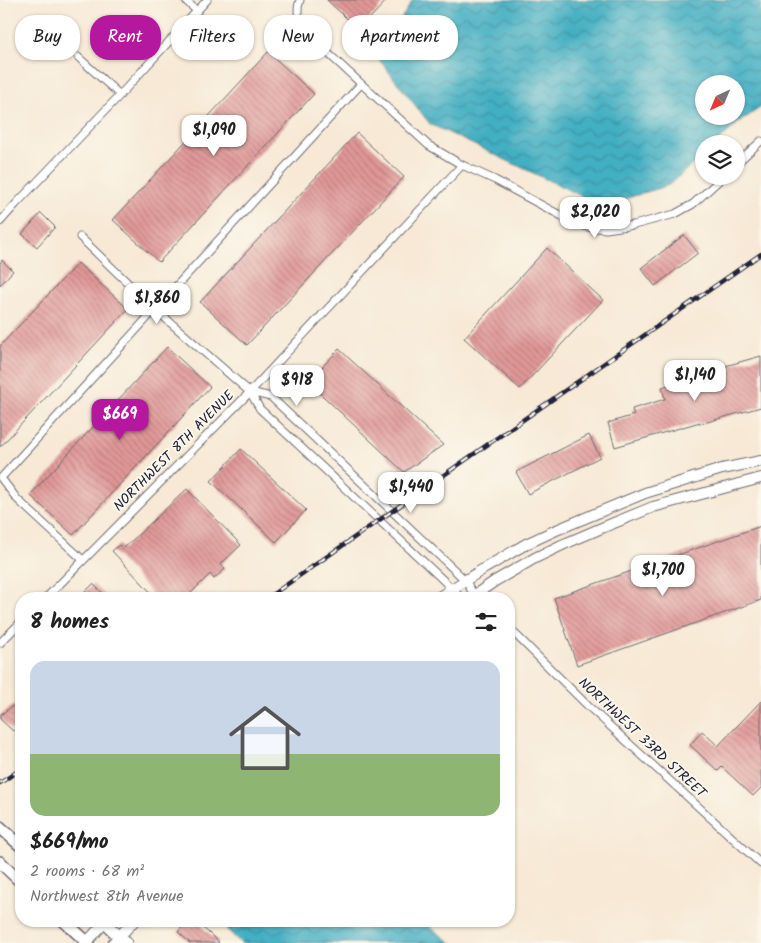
<!DOCTYPE html>
<html lang="en">
<head>
<meta charset="utf-8">
<style>
  body { margin:0; font-family:Kalam,sans-serif; background:#f6f6f6; color:#222; height:100vh; display:flex; flex-direction:column; font-size:19px; white-space:nowrap }
  * { box-sizing:border-box; margin:0 }
  p { font-size:16px; color:#767676 }
  .icon { flex:none; width:28px; height:28px; fill:none; stroke:currentColor; stroke-width:2; stroke-linecap:round; stroke-linejoin:round }
  .map { position:relative; flex:1; overflow:hidden }
  .panel { position:absolute; left:15px; top:592px; width:500px; height:335px; display:flex; flex-direction:column; background:#fff; border-radius:20px; box-shadow:0 1px 4px #0004 }
  .panel>* { flex:none }
  .guide { position:absolute; left:15px; top:15px; width:500px; height:45px; display:flex; gap:10px }
  .needle { width:32px; rotate:224deg }
  .buttons { position:absolute; left:695px; top:75px; display:grid; gap:10px }
  .buttons a { display:grid; place-items:center; width:50px; height:50px; border-radius:50%; background:#fff; box-shadow:0 1px 4px #0004; font-size:25px }
  .price { position:absolute; translate:-50% -42px; padding:0 11px; border-radius:10px; background:#fff; color:#222; font-size:16px; line-height:32px; filter:drop-shadow(0 1px 2px #0008) }
  .price::after { content:''; position:absolute; left:50%; top:30px; width:15px; height:11px; margin-left:-8px; background:inherit; clip-path:polygon(0 0,100% 0,50% 100%) }
  .price.on { background:#b5179e; color:#fff }
  ul { padding:0; list-style:none }
  li { display:grid; align-content:center; gap:10px; height:265px; padding:0 15px }
  li span { display:grid; place-items:center; height:155px; border-radius:15px; color:#555 }
  li>.icon { margin-inline-start:auto }
  span .icon { width:90px; height:90px; fill:#fffc; stroke-width:1 }
  li b { font-size:21px }
  h2 { display:flex; justify-content:space-between; align-items:center; height:60px; padding:0 15px; font-size:21px }
  .pill { padding:0 18px; border-radius:20px; background:#fff; box-shadow:0 1px 4px #0004; font-size:18px; line-height:45px }
  .pill.on { background:#b5179e; color:#fff }
  .map>svg:first-child { display:block }
  .water { fill:url(#water-waves); stroke:#32687e; fill-rule:evenodd }
  .building { fill:url(#building-back-hatch) }
  .lines { fill:none; stroke-linecap:round; stroke-linejoin:round }
  .street-casing { stroke:#6d6871; stroke-width:9 }
  .secondary-casing { stroke:#6d6871; stroke-width:12 }
  .primary-casing { stroke:#6d6871; stroke-width:14 }
  .street { stroke:#fff; stroke-width:7 }
  .secondary { stroke:#fff; stroke-width:10 }
  .primary { stroke:#fff; stroke-width:11 }
  .rail-casing { stroke:#22223b; stroke-width:4.5 }
  .rail { stroke:#fbf7ec; stroke-width:2.5; stroke-dasharray:8; stroke-linecap:butt }
  .labels { text-anchor:middle; dominant-baseline:central; stroke-width:4; stroke-linejoin:round; paint-order:stroke }
  .street-label { font-size:14px; fill:#22223b; stroke:#fbf7ec }
</style>
</head>
<body>
<div class="map">
<svg width="761" height="943" viewBox="0 0 761 943">
  <defs>
    <pattern id="water-waves" width="16" height="10" patternUnits="userSpaceOnUse" patternTransform="scale(1.25)"><rect width="16" height="10" fill="#43afc2"/><path d="M0 5q4-4 8 0t8 0" fill="none" stroke="#388e9f"/></pattern>
    <pattern id="building-back-hatch" width="6" height="6" patternUnits="userSpaceOnUse" patternTransform="scale(1.25)"><rect width="6" height="6" fill="#e19897"/><path d="M-1 5l2 2M0 0l6 6M5-1l2 2" fill="none" stroke="#b67c7c"/></pattern>
  </defs>
  <rect width="100%" height="100%" fill="#fbf7ec"/>
  <filter id="ink" filterUnits="userSpaceOnUse"><feTurbulence type="fractalNoise" baseFrequency=".02" numOctaves="2"/><feDisplacementMap in="SourceGraphic" scale="10" xChannelSelector="R" yChannelSelector="G"/><feConvolveMatrix kernelMatrix="1 2 1 2 8 2 1 2 1" color-interpolation-filters="sRGB"/></filter>
  <filter id="wash" filterUnits="userSpaceOnUse"><feTurbulence type="fractalNoise" baseFrequency=".0096" numOctaves="4" result="noise"/><feDisplacementMap in="SourceGraphic" scale="20" xChannelSelector="R" yChannelSelector="G"/><feGaussianBlur stdDeviation="1.12" result="paint"/><feColorMatrix in="noise" values="0 0 0 0 0 0 0 0 0 0 0 0 0 0 0 0 0 1.4 0 .05"/><feComposite in="paint" operator="in"/></filter>
  <g filter="url(#wash)">
    <rect width="100%" height="100%" fill="#f7e9d5"/>
    <!-- water -->
    <g class="water">
      <path d="M413 0H761V107L738 123 715 144H704V154L669 185 621 200H590L430 124 377 57ZM704 84H736V116H704Z"/>
      <path d="M218 921H428L431 928 452 943H241Z"/>
    </g>
    <g id="blocks">
      <!-- building -->
      <g class="building">
        <path d="M327 0H387L359 30Z"/>
        <path d="M268 52 314 94 159 262 113 220Z"/>
        <path d="M357 133 404 177 247 345 200 302Z"/>
        <path d="M41 213 55 227 37 247 22 234Z"/>
        <path d="M684 235 698 253 655 286 641 268Z"/>
        <path d="M547 248 603 300 520 389 464 338Z"/>
        <path d="M2 260 13 271 0 285V263Z"/>
        <path d="M78 263 128 309 0 447V346Z"/>
        <path d="M167 347 210 387 73 535 30 495Z"/>
        <path d="M339 349 443 445 404 472 308 382Z"/>
        <path d="M761 356V407L700 424V422L615 447 608 423 634 415 632 409 665 399 662 387 686 379V377Z"/>
        <path d="M589 435 600 457 528 494 516 472Z"/>
        <path d="M241 449 306 510 276 542 211 481Z"/>
        <path d="M187 489 241 545 221 564 225 569 214 579 210 574 185 599H157L112 551 119 545 123 549Z"/>
        <path d="M761 526V600L577 665 554 598Z"/>
        <path d="M93 584 109 599H82L80 597Z"/>
        <path d="M21 700V726L13 731 0 719V715Z"/>
        <path d="M761 701V788L753 796 722 767 718 771 690 745 702 731 718 746Z"/>
        <path d="M187 921H207L202 927 219 942 218 943H190L178 932Z"/>
      </g>
    </g>
  </g>
  <g filter="url(#ink)">
    <use href="#blocks" fill-opacity="0" stroke="#6d6871" stroke-width="1"/>
    <g class="lines">
      <defs>
        <g id="street">
          <path d="M185 0 197 11"/>
          <path d="M300 0C295 13 300 23 307 34L428 145 462 165 495 180 569 220 588 227 606 229 634 225 675 214 693 204 724 176"/>
          <path d="M78 57 120 95"/>
          <path d="M736 164 761 141"/>
          <path d="M0 222 16 204 120 95 207 0"/>
          <path d="M80 237 156 310 243 386 250 392 271 397 465 580 474 595 478 599"/>
          <path d="M250 392 260 409 442 579 462 599"/>
          <path d="M83 560 17 499 1 478 361 84"/>
          <path d="M45 599 250 392 462 165"/>
          <path d="M509 628 588 706 761 864"/>
          <path d="M0 643 21 622"/>
        </g>
        <g id="secondary">
          <path d="M436 599 485 568 526 544 554 531 645 493 722 469 761 461"/>
          <path d="M469 599 495 581 535 558 562 545 604 527 653 507 761 478"/>
          <path d="M86 943 106 921"/>
          <path d="M113 943 134 921"/>
        </g>
        <g id="primary">
          <path d="M0 827 21 846"/>
          <path d="M0 862 21 882"/>
          <path d="M64 921 88 943"/>
          <path d="M103 921 126 943"/>
        </g>
      </defs>
      <!-- street casing -->
      <use href="#street" class="street-casing"/>
      <!-- secondary casing -->
      <use href="#secondary" class="secondary-casing"/>
      <!-- primary casing -->
      <use href="#primary" class="primary-casing"/>
      <!-- street -->
      <use href="#street" class="street"/>
      <!-- secondary -->
      <use href="#secondary" class="secondary"/>
      <!-- primary -->
      <use href="#primary" class="primary"/>
      <defs>
        <g id="rail">
          <path d="M266 599 761 254"/>
          <path d="M0 783 21 769"/>
        </g>
      </defs>
      <!-- rail casing -->
      <use href="#rail" class="rail-casing"/>
      <!-- rail -->
      <use href="#rail" class="rail"/>
    </g>
  </g>
  <g class="labels">
    <!-- street labels -->
    <g class="street-label">
      <text transform="translate(174 451) rotate(-45)">NORTHWEST 8TH AVENUE</text>
      <text transform="translate(642 738) rotate(43)">NORTHWEST 33RD STREET</text>
    </g>
  </g>
</svg>
<div class="buttons">
<a><svg class="needle" viewBox="-14 -14 28 28"><path d="M0-13l5 13h-10z" fill="#e53935"/><path d="M0 13l5-13h-10z" fill="#767676"/></svg></a>
<a><svg class="icon" aria-label="layers" viewBox="0 0 24 24"><path d="M12 4l9 5-9 5-9-5zM3 14l9 5 9-5"/></svg></a>
</div>
<b class="price" style="left:214px;top:157px">$1,090</b>
<b class="price" style="left:595px;top:239px">$2,020</b>
<b class="price" style="left:157px;top:325px">$1,860</b>
<b class="price" style="left:695px;top:402px">$1,140</b>
<b class="price" style="left:297px;top:407px">$918</b>
<b class="price on" style="left:120px;top:441px">$669</b>
<b class="price" style="left:411px;top:514px">$1,440</b>
<b class="price" style="left:663px;top:597px">$1,700</b>
<div class="guide">
<a class="pill">Buy</a>
<a class="pill on">Rent</a>
<a class="pill">Filters</a>
<a class="pill">New</a>
<a class="pill">Apartment</a>
</div>
<section class="panel">
<h2>8 homes<svg class="icon" aria-label="filters" viewBox="0 0 24 24"><path d="M4 7h16M4 17h16"/><circle cx="9" cy="7" r="2"/><circle cx="15" cy="17" r="2"/></svg></h2>
<ul>
<li><span style="background:linear-gradient(#c9d6e8 60%,#8fb573 0)"><svg class="icon" aria-label="home" viewBox="0 0 24 24"><path d="M3 11l9-7 9 7M6 9v11h12V9"/></svg></span><div><b>$669/mo</b><p>2 rooms · 68 m²</p><p>Northwest 8th Avenue</p></div></li>
</ul>
</section>
</div>
</body>
</html>
